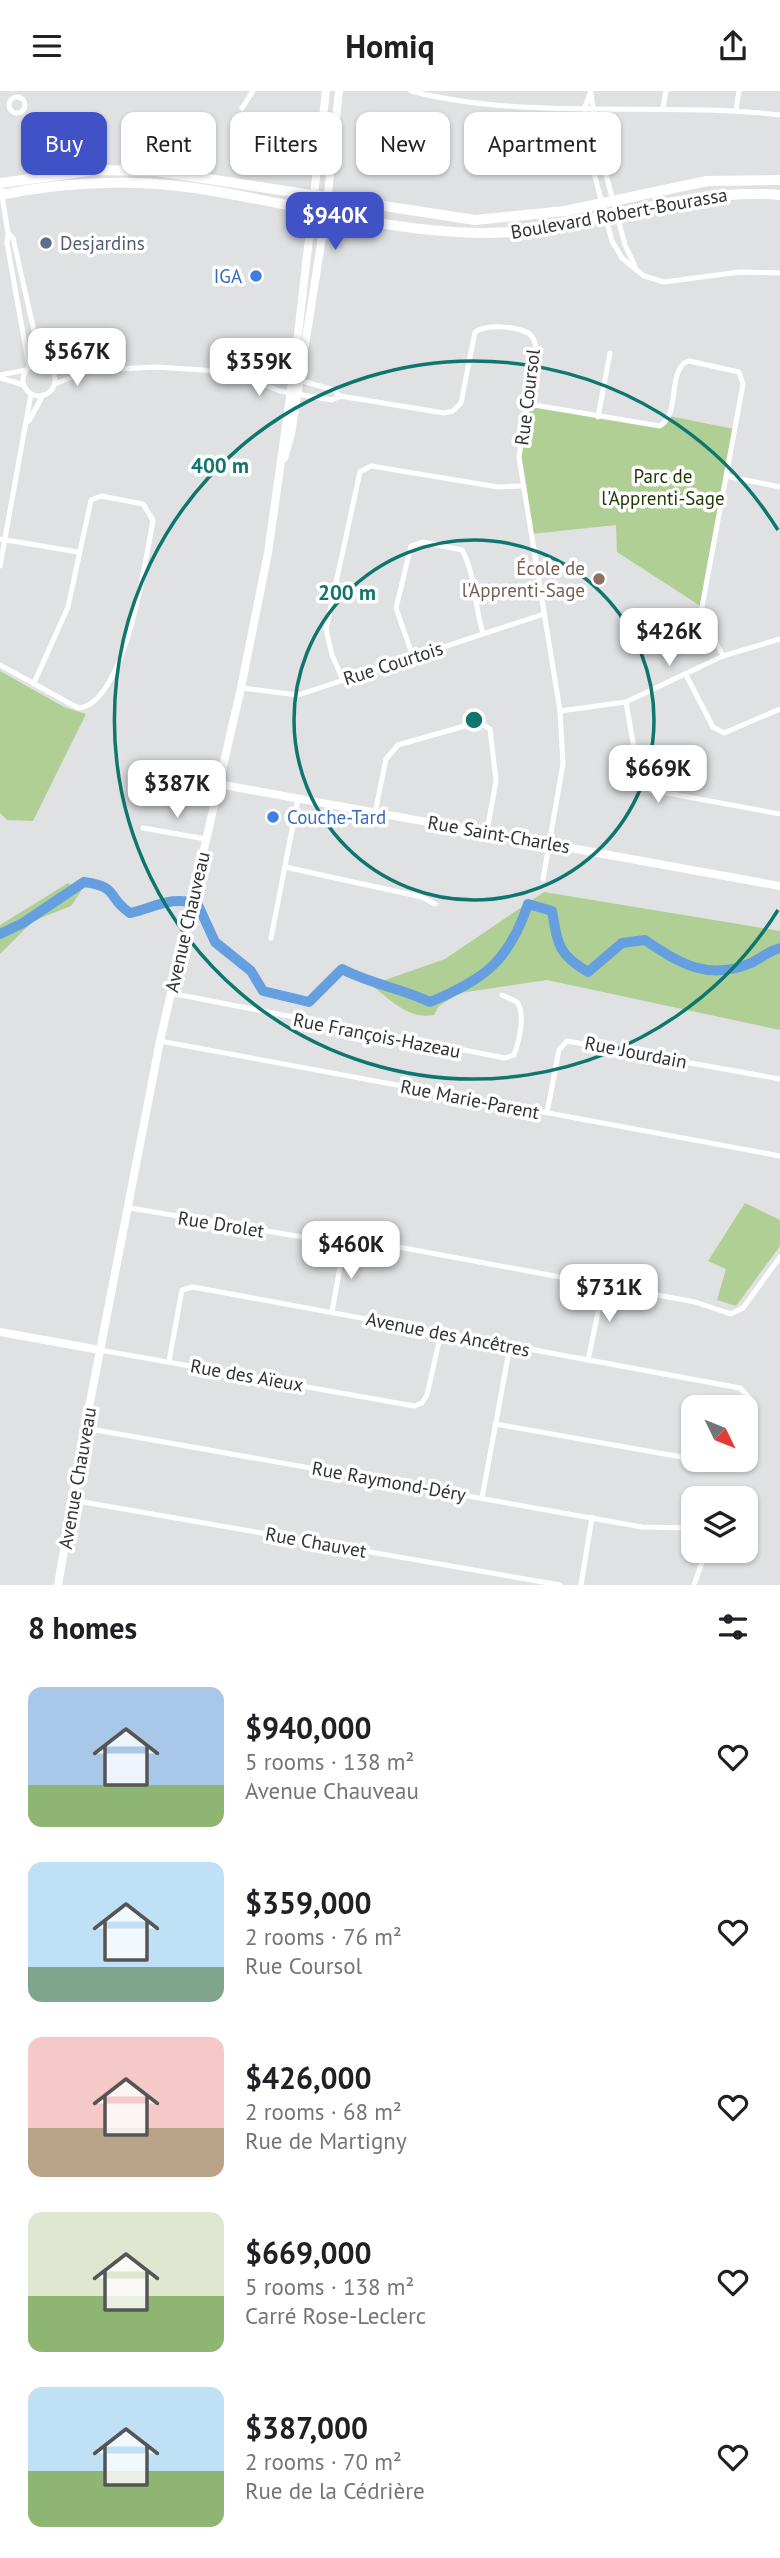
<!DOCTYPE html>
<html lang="en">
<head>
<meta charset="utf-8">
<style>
  body { margin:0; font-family:"PT Sans",sans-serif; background:#f2f2f2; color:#202124; height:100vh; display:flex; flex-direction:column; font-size:26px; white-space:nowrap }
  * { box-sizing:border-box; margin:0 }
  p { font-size:23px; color:#757577 }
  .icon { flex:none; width:38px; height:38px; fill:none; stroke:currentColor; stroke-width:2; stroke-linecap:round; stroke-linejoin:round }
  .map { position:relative; height:1494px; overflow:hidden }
  .details { display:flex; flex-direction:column; background:#fff; flex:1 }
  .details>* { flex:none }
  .hud { position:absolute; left:21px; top:21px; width:738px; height:63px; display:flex; gap:14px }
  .needle { width:46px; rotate:133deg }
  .controls { position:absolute; left:681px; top:1304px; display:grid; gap:14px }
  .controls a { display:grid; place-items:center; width:77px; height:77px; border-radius:14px; background:#fff; box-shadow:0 2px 5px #0004; font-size:35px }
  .price { position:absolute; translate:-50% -60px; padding:0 16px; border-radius:14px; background:#fff; color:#222; font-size:23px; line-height:46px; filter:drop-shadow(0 2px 4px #0008) }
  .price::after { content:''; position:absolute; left:50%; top:42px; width:21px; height:16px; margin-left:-10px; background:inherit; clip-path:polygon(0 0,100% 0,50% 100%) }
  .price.on { background:#4052c5; color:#fff }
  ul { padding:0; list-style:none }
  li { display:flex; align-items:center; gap:21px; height:175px; padding:0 28px }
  li span { display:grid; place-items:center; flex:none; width:196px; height:140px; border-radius:14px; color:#555 }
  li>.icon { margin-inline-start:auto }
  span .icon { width:84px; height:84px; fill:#fffc; stroke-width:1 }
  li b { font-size:30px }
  h2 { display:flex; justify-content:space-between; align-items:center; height:84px; padding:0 28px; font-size:30px }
  .pill { padding:0 24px; border-radius:14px; background:#fff; box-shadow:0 2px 5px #0004; font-size:24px; line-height:63px }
  .pill.on { background:#4052c5; color:#fff }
  header { display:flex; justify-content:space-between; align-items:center; height:91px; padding:0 28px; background:#fff; font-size:32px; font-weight:800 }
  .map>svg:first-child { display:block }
  .green { fill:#afcf95 }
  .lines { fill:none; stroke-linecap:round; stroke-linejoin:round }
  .river { stroke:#669fdf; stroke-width:10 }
  .street { stroke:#fff; stroke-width:5 }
  .secondary { stroke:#fff; stroke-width:8 }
  .highway { stroke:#fff; stroke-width:10 }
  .ring { fill:none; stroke:#0f766e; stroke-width:3.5 }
  .service-dot { fill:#5c6f8a; stroke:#fff; stroke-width:2.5 }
  .shop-dot { fill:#3f7fe0; stroke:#fff; stroke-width:2.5 }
  .education-dot { fill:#8d6e63; stroke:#fff; stroke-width:2.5 }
  .labels { text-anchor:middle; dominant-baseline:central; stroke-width:7; stroke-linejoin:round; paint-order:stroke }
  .street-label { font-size:19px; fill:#323333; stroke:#fff }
  .service-label { font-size:19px; fill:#4e5e75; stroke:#fff; text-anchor:start }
  .shop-label { font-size:19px; fill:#366cbe; stroke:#fff; text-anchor:end }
  .park-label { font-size:19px; fill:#1e3800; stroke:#fff }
  .education-label { font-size:19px; fill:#785e54; stroke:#fff; text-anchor:end }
  .centre { fill:#0f766e; stroke:#fff; stroke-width:3.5 }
  .ring-label { font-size:21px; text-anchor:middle; font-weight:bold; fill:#0f766e; stroke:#fff; stroke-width:7; stroke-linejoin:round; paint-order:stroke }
</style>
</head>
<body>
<header><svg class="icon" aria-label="menu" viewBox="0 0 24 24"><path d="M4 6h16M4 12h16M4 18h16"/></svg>Homiq<svg class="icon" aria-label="share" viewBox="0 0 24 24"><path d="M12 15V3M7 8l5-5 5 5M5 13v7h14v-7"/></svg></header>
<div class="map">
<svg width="780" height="1494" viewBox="0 0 780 1494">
  <rect width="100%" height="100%" fill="#e0e1e2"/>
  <!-- green -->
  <g class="green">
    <path d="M528 313 660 335 669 325 734 338 702 516 617 461 616 434 531 443 519 366Z"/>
    <path d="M0 580 64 616 86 623 33 730 7 729 0 722Z"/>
    <path d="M68 792 81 800 71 815 33 830 0 863V834Z"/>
    <path d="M544 801 780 840V939L547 889 460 902 439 915 434 924C408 929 390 908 371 894L445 868Z"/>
    <path d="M745 1112 780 1129V1155L736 1215 717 1209 726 1178 708 1170Z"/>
  </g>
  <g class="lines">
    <!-- river -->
    <path class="river" d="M0 843 23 832 84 791C120 796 106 806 130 822 153 817 175 803 198 814L215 851 251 880 263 900 309 911 342 878C371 893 400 897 430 911 485 888 509 870 528 813L552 820C558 854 558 863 588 881L622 852 645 849C679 873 709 890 751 872 761 867 769 860 780 857"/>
    <!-- street -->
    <g class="street">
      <path d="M411 0C525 30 661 10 780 24"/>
      <path d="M591 0 585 16 590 67 612 150 622 167 644 185 664 191 740 181 780 182"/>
      <path d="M591 3 601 65 625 154 635 175"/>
      <circle cx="17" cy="14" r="8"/>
      <path d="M242 17 253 0"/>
      <path d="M663 17 666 0"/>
      <path d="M736 19 739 0"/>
      <path d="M0 92 8 142 7 152 29 276"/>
      <path d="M8 142 13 147 37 253 45 274"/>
      <circle cx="39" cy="289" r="16"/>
      <path d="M49 276 99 279 155 276 251 282 281 284 334 299 340 305 444 322 453 320 461 312 475 241C487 233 515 235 528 242 534 245 535 252 536 258L519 366 560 620 563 673 543 788"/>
      <path d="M238 283 280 300 332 309 340 305"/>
      <path d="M0 284 26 279"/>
      <path d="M0 287 24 294"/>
      <path d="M55 293 84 281"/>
      <path d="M528 313 660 335C680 322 668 288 684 272L689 270 739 281 743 293 702 516 703 525 723 565"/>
      <path d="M598 326 610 262"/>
      <path d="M29 330 43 304"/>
      <path d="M726 385 780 396"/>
      <path d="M0 448 78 461"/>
      <path d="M0 475 31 303"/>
      <path d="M413 566 396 517 411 455 423 451 462 459C476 484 474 515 483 542"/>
      <path d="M0 574 78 617C125 614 146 468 153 429L143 413 101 405 91 409 68 516 34 592"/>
      <path d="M686 584 713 636 724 642 780 618"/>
      <path d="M343 589 332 564 326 538 360 381 371 375 498 396 524 395"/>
      <path d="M241 597 298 604 544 523"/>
      <path d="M626 611 640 692 650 699 780 723"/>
      <path d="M560 620 626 611 723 565 780 548"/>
      <path d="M375 722 386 668 398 654 479 631 490 638 496 690 487 740"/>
      <path d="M143 737 206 748"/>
      <path d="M285 776 422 806 435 813"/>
      <path d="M271 847 298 708"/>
      <path d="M170 902 505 967 514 964C519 950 526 924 517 911L502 904"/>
      <path d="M160 950 780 1065"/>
      <path d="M547 1022 559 959 567 950 780 988"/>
      <path d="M130 1117 344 1153 366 1150 695 1211 731 1223 743 1217 780 1166"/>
      <path d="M332 1221 344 1153"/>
      <path d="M100 1259 414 1315 422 1312 427 1304 441 1242"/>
      <path d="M588 1269 604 1193"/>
      <path d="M169 1270 182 1199 193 1196 740 1297 753 1311 746 1337"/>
      <path d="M495 1333 693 1368"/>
      <path d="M85 1337 642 1436 693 1437"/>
      <path d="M698 1368 724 1373 732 1368"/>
      <path d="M482 1407 510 1255"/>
      <path d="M72 1409 560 1494"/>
      <path d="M581 1494 592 1426"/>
      <path d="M694 1494 706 1460"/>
    </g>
    <!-- secondary -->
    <g class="secondary">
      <path d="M284 367 291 343 326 121 339 0"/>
      <path d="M218 693 780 795"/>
      <path d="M0 1241 100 1259"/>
      <path d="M58 1494 85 1337 160 950 241 597 268 462 294 278 326 0"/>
    </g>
    <!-- highway -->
    <g class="highway">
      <path d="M0 92 96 79 157 80 475 129 565 120 707 90 780 89"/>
      <path d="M0 104C64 91 130 88 195 97 289 111 382 140 477 142 581 144 676 95 780 104"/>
    </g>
  </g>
  <!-- distance rings -->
  <g class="ring">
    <circle cx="474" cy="629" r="180"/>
    <path d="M778 819A359 359 0 1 1 778 439"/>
  </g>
  <!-- markers -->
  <circle class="service-dot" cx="46" cy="152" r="7"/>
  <g class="shop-dot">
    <circle cx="256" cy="185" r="7"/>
    <circle cx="273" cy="726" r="7"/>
  </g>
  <circle class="education-dot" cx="599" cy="488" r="7"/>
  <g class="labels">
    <!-- street labels -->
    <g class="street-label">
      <text transform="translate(619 122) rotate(-10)">Boulevard Robert-Bourassa</text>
      <text transform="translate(527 306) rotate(-83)">Rue Coursol</text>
      <text transform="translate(393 572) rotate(-18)">Rue Courtois</text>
      <text transform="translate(499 743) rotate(10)">Rue Saint-Charles</text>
      <text transform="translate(187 831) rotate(-77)">Avenue Chauveau</text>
      <text transform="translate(377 944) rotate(11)">Rue François-Hazeau</text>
      <text transform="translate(636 961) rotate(11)">Rue Jourdain</text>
      <text transform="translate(470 1008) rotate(11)">Rue Marie-Parent</text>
      <text transform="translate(221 1133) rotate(9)">Rue Drolet</text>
      <text transform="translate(448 1243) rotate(11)">Avenue des Ancêtres</text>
      <text transform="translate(247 1284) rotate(10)">Rue des Aïeux</text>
      <text transform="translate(77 1387) rotate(-80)">Avenue Chauveau</text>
      <text transform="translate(389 1390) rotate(10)">Rue Raymond-Déry</text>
      <text transform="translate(316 1451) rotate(10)">Rue Chauvet</text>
    </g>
    <!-- service labels -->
    <g class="service-label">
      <text x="60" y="152">Desjardins</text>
    </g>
    <!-- shop labels -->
    <g class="shop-label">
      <text x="242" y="185">IGA</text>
      <text x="287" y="726" text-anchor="start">Couche-Tard</text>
    </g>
    <!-- park labels -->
    <g class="park-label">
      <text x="663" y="385">Parc de<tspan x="663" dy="22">l'Apprenti-Sage</tspan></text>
    </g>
    <!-- education labels -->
    <g class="education-label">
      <text x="585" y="477">École de<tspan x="585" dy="22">l'Apprenti-Sage</tspan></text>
    </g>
  </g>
  <circle cx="474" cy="629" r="10" class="centre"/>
  <g class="ring-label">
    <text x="220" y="382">400 m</text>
    <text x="347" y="509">200 m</text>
  </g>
</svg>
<div class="controls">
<a><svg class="needle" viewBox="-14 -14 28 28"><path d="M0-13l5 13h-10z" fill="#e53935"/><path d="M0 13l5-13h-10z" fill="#757577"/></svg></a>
<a><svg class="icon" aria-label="layers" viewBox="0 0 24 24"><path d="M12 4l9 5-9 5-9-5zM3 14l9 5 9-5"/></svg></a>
</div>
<b class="price on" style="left:335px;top:161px">$940K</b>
<b class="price" style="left:77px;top:297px">$567K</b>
<b class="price" style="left:259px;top:307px">$359K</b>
<b class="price" style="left:669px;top:577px">$426K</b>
<b class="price" style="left:658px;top:714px">$669K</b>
<b class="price" style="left:177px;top:729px">$387K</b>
<b class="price" style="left:351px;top:1190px">$460K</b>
<b class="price" style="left:609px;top:1233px">$731K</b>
<div class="hud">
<a class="pill on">Buy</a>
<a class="pill">Rent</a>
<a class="pill">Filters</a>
<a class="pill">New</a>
<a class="pill">Apartment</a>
</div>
</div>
<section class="details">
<h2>8 homes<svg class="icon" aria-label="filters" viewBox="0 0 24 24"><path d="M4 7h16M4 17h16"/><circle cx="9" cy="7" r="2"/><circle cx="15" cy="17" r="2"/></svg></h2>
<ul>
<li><span style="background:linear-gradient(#a9c7e8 70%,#8fb573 0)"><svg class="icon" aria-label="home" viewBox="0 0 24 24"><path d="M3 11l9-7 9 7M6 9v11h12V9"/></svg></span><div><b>$940,000</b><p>5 rooms · 138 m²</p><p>Avenue Chauveau</p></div><svg class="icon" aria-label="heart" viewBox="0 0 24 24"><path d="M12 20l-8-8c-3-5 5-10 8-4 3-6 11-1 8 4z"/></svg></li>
<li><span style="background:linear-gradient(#bfe0f5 75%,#7fa58c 0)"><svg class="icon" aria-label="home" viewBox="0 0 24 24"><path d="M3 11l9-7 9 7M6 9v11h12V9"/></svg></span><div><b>$359,000</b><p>2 rooms · 76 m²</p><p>Rue Coursol</p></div><svg class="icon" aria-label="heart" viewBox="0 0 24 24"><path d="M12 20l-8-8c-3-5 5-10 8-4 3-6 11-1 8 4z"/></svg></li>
<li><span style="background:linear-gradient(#f6c9c9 65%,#b9a48a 0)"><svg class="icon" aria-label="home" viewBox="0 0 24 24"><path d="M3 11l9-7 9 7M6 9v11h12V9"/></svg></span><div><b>$426,000</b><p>2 rooms · 68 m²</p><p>Rue de Martigny</p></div><svg class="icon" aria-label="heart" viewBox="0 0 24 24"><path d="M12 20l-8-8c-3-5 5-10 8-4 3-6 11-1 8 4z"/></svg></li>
<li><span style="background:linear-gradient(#dfe7d0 60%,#8fb573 0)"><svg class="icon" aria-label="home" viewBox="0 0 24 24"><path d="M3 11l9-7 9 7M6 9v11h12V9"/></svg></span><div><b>$669,000</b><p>5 rooms · 138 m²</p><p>Carré Rose-Leclerc</p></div><svg class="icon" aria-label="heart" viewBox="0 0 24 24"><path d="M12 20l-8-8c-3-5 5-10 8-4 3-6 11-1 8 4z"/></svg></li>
<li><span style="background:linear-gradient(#bfe0f5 60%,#8fb573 0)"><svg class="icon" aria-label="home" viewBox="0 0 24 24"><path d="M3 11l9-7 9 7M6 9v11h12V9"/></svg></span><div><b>$387,000</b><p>2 rooms · 70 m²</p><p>Rue de la Cédrière</p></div><svg class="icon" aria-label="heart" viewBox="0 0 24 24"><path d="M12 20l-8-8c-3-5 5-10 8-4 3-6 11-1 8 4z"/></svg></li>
</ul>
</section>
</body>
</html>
